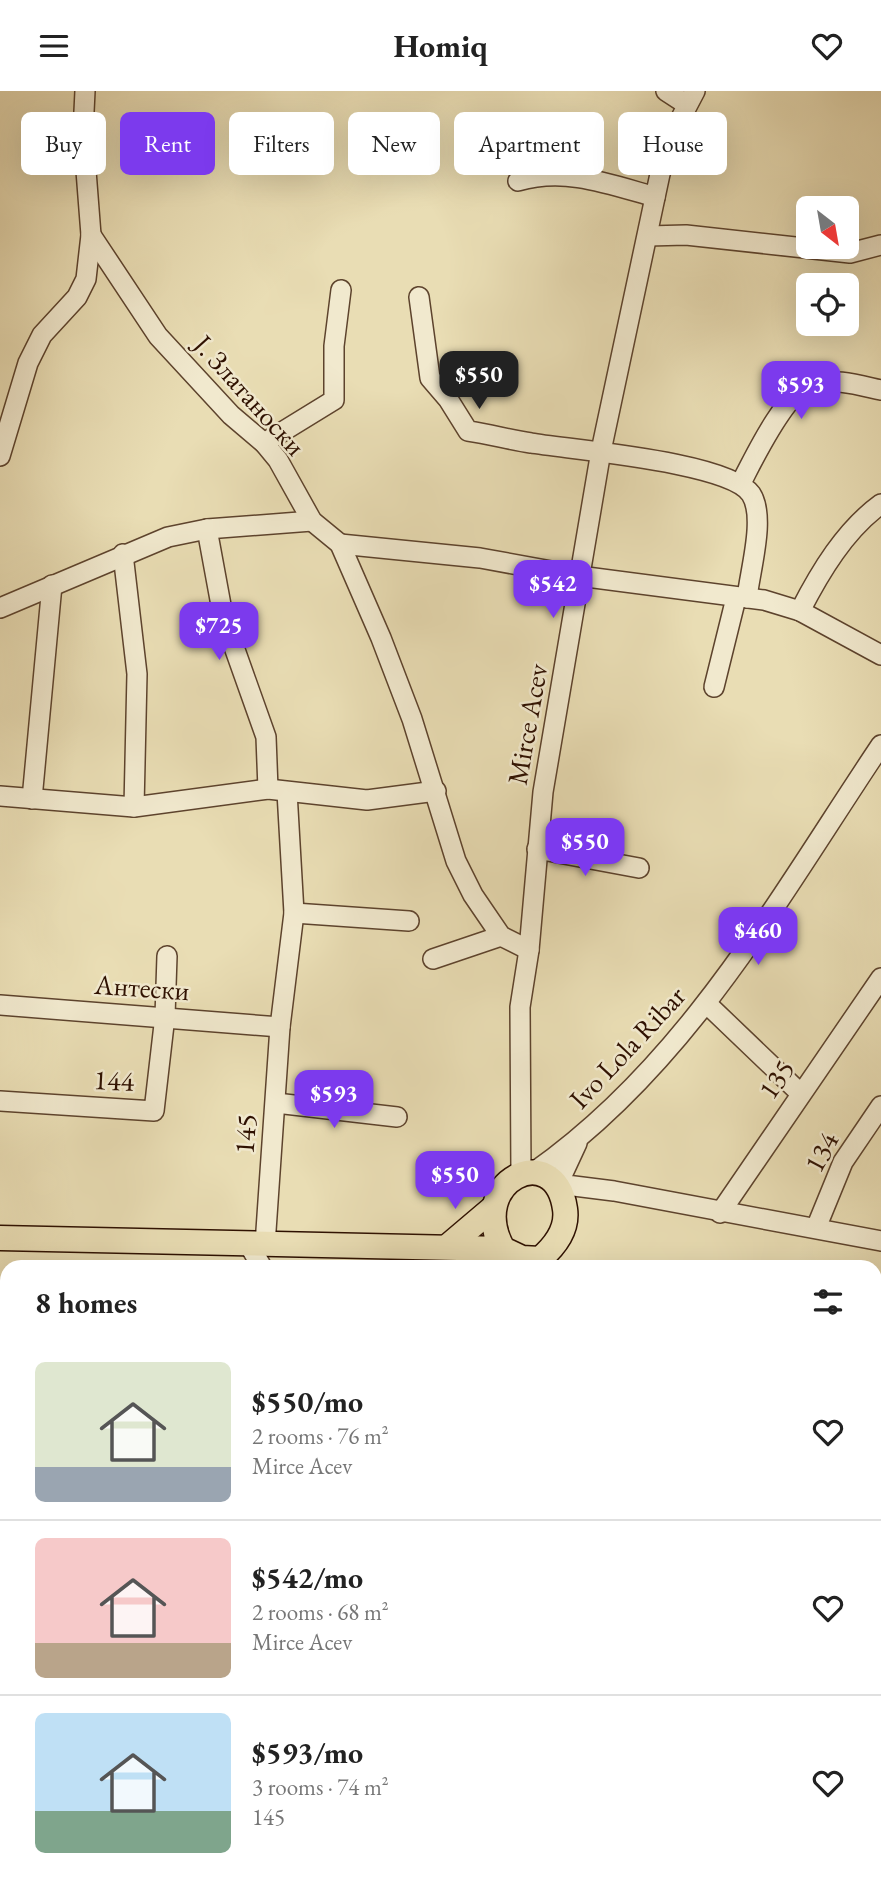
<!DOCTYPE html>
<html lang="en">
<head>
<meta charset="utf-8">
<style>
  body { margin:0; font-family:"EB Garamond",serif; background:#f2f2f2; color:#222; height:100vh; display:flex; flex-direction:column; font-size:26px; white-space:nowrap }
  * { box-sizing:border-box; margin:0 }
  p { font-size:23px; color:#767676 }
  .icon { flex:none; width:38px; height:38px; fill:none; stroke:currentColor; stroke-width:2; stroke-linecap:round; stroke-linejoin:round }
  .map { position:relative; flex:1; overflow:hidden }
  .sheet { position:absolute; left:0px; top:1169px; width:882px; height:623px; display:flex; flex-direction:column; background:#fff; border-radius:21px 21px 0 0; box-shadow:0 7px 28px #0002 }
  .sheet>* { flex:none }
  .guide { position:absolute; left:21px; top:21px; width:840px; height:63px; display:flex; gap:14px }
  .needle { width:46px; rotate:149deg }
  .tools { position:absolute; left:796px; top:105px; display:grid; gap:14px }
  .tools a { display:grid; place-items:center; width:63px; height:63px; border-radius:10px; background:#fff; box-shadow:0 7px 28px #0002; font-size:35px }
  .price { position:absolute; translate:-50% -60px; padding:0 16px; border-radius:14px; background:#7c3aed; color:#fff; font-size:23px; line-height:46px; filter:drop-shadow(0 2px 4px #0008) }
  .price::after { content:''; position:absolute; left:50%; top:42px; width:21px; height:16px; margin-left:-10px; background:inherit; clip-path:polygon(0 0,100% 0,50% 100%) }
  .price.on { background:#222; color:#fff }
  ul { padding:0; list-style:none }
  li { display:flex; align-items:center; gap:21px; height:175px; padding:0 35px }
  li+li { border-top:2px solid #e0e0e0 }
  li span { display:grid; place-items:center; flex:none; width:196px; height:140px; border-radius:10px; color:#555 }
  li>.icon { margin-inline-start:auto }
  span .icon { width:84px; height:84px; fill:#fffc; stroke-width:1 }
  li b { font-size:30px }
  h2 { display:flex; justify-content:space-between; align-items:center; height:84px; padding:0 35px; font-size:30px }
  .chip { padding:0 24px; border-radius:10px; background:#fff; box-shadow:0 7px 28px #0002; font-size:24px; line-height:63px }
  .chip.on { background:#7c3aed; color:#fff }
  header { display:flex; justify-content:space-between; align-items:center; height:91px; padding:0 35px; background:#fff; font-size:32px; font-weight:700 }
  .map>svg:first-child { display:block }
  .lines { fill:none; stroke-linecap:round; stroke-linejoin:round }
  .minor-casing { stroke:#5d432d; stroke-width:22 }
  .major-casing { stroke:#2e1000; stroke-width:27 }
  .minor { stroke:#f1e9ce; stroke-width:19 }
  .major { stroke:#e9ddb4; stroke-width:24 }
  .labels { text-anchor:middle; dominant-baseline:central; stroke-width:5; stroke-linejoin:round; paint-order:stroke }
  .street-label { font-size:28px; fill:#2e1000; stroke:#f1e9ce }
</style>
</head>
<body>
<header><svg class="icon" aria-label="menu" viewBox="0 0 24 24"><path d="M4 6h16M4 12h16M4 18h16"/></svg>Homiq<svg class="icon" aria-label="heart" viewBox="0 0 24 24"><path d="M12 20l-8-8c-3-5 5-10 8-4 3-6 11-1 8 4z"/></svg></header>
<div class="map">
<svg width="881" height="1792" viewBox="0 0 881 1792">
  <rect width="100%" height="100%" fill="#e9ddb4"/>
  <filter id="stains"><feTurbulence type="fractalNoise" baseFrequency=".00286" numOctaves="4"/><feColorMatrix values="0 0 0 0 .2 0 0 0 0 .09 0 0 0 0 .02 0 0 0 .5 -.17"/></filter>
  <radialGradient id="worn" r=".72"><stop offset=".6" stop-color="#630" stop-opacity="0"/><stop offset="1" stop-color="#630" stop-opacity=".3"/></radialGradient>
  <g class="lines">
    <defs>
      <g id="minor">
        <path d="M666 0 686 13"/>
        <path d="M518 90C565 76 609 93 655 106"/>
        <path d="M91 144 158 245 231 324 264 352 278 369 312 430 340 453 381 547 412 628 456 770 473 804 501 845 529 859"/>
        <path d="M648 145 686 144 850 162 881 154"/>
        <path d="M419 206 430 287 448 308 468 340C490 343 510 349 531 352 573 359 729 371 751 403 766 426 750 479 747 507"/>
        <path d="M264 352 334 309V255L341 199"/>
        <path d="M0 365 28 272 42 244 77 206 86 188 91 144 83 41 85 0"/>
        <path d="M741 392C753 369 786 299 812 293 835 287 858 294 881 299"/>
        <path d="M207 438 223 525 266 646 268 698"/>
        <path d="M340 453 480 467 579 485 764 509 800 520 881 564"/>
        <path d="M123 463 137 583 134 716"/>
        <path d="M0 517 168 446 207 438 312 430"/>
        <path d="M800 520C820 481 845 439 881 413"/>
        <path d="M714 596 736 507"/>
        <path d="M0 705 134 716 268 698 367 709 436 700"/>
        <path d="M32 708 52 494"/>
        <path d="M537 758 639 777"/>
        <path d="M294 822 409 830"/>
        <path d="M433 868 501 845"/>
        <path d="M706 912 800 1002"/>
        <path d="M0 914 280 936"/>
        <path d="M0 1010 154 1020 165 925 167 865"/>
        <path d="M276 1012 397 1026"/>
        <path d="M577 1052 558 1093 614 1100 881 1150"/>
        <path d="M534 1081C687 974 779 806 881 654"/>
        <path d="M521 1082 520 916 529 859 543 701 601 360 660 83 671 46 695 0"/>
        <path d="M720 1122 881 887"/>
        <path d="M816 1137 843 1071 881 1015"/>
        <path d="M249 1154 262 1176"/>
        <path d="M265 1154 280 936 294 822 287 701"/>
        <path d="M875 1237 881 1213"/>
        <path d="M0 1289 7 1305"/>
        <path d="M875 1354 881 1355"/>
        <path d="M0 1367 7 1358"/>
        <path d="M0 1408 7 1437"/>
        <path d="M875 1450 881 1451"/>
        <path d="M0 1451 7 1480"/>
        <path d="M0 1561 7 1542"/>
        <path d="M0 1590 7 1654"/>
        <path d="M875 1647 881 1639"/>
        <path d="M36 1785 39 1792"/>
        <path d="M749 1785 761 1792"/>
        <path d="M510 1792 511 1785"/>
        <path d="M719 1792 722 1785"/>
        <path d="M818 1792 820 1785"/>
      </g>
      <g id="major">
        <path d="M0 1147 503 1158 522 1167 540 1168C555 1155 568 1138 565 1118 555 1047 465 1090 503 1158L500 1176"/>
        <path d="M447 1156 493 1117"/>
        <path d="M308 1792 311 1785"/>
      </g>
    </defs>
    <!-- minor casing -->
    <use href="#minor" class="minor-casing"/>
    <!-- major casing -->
    <use href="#major" class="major-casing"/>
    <!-- minor -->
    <use href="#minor" class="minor"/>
    <!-- major -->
    <use href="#major" class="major"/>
  </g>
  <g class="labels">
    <!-- street labels -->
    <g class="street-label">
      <text transform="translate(250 304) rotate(48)">Ј. Златаноски</text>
      <text transform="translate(527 633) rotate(-80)">Mirce Acev</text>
      <text transform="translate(142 896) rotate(4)">Антески</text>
      <text transform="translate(627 956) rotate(-47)">Ivo Lola Ribar</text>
      <text transform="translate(776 988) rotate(-56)">135</text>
      <text transform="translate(114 989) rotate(3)">144</text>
      <text transform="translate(245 1043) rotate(-86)">145</text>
      <text transform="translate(821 1061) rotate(-62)">134</text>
    </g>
  </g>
  <rect width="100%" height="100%" filter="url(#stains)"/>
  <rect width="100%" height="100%" fill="url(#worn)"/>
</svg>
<div class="tools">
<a><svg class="needle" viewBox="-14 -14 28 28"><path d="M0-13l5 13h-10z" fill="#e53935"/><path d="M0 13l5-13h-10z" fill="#767676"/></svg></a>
<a><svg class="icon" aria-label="locate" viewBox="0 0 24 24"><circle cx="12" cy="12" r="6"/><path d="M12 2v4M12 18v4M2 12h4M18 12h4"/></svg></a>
</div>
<b class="price on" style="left:479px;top:320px">$550</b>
<b class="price" style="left:801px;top:330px">$593</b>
<b class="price" style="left:553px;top:529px">$542</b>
<b class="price" style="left:219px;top:571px">$725</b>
<b class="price" style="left:585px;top:787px">$550</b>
<b class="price" style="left:758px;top:876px">$460</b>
<b class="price" style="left:334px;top:1039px">$593</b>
<b class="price" style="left:455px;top:1120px">$550</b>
<div class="guide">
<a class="chip">Buy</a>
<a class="chip on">Rent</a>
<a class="chip">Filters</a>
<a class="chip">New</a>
<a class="chip">Apartment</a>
<a class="chip">House</a>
</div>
<section class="sheet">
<h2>8 homes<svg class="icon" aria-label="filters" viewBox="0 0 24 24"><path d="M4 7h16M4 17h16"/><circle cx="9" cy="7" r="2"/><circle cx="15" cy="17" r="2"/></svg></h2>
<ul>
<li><span style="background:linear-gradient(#dfe7d0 75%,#9aa5b1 0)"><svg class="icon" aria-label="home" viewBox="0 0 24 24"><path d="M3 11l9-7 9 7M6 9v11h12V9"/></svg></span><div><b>$550/mo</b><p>2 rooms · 76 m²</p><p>Mirce Acev</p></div><svg class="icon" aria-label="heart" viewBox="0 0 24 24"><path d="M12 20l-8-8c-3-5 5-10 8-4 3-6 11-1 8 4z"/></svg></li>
<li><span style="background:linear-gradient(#f6c9c9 75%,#b9a48a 0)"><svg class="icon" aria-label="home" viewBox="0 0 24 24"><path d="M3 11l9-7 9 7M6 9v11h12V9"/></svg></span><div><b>$542/mo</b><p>2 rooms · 68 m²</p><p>Mirce Acev</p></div><svg class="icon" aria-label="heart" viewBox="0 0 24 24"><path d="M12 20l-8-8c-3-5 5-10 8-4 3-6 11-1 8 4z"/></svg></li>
<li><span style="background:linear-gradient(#bfe0f5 70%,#7fa58c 0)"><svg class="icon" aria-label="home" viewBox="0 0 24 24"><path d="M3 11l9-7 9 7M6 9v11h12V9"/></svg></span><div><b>$593/mo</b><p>3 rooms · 74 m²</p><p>145</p></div><svg class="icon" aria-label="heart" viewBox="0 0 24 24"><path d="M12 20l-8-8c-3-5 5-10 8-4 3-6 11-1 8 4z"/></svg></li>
</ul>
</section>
</div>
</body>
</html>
